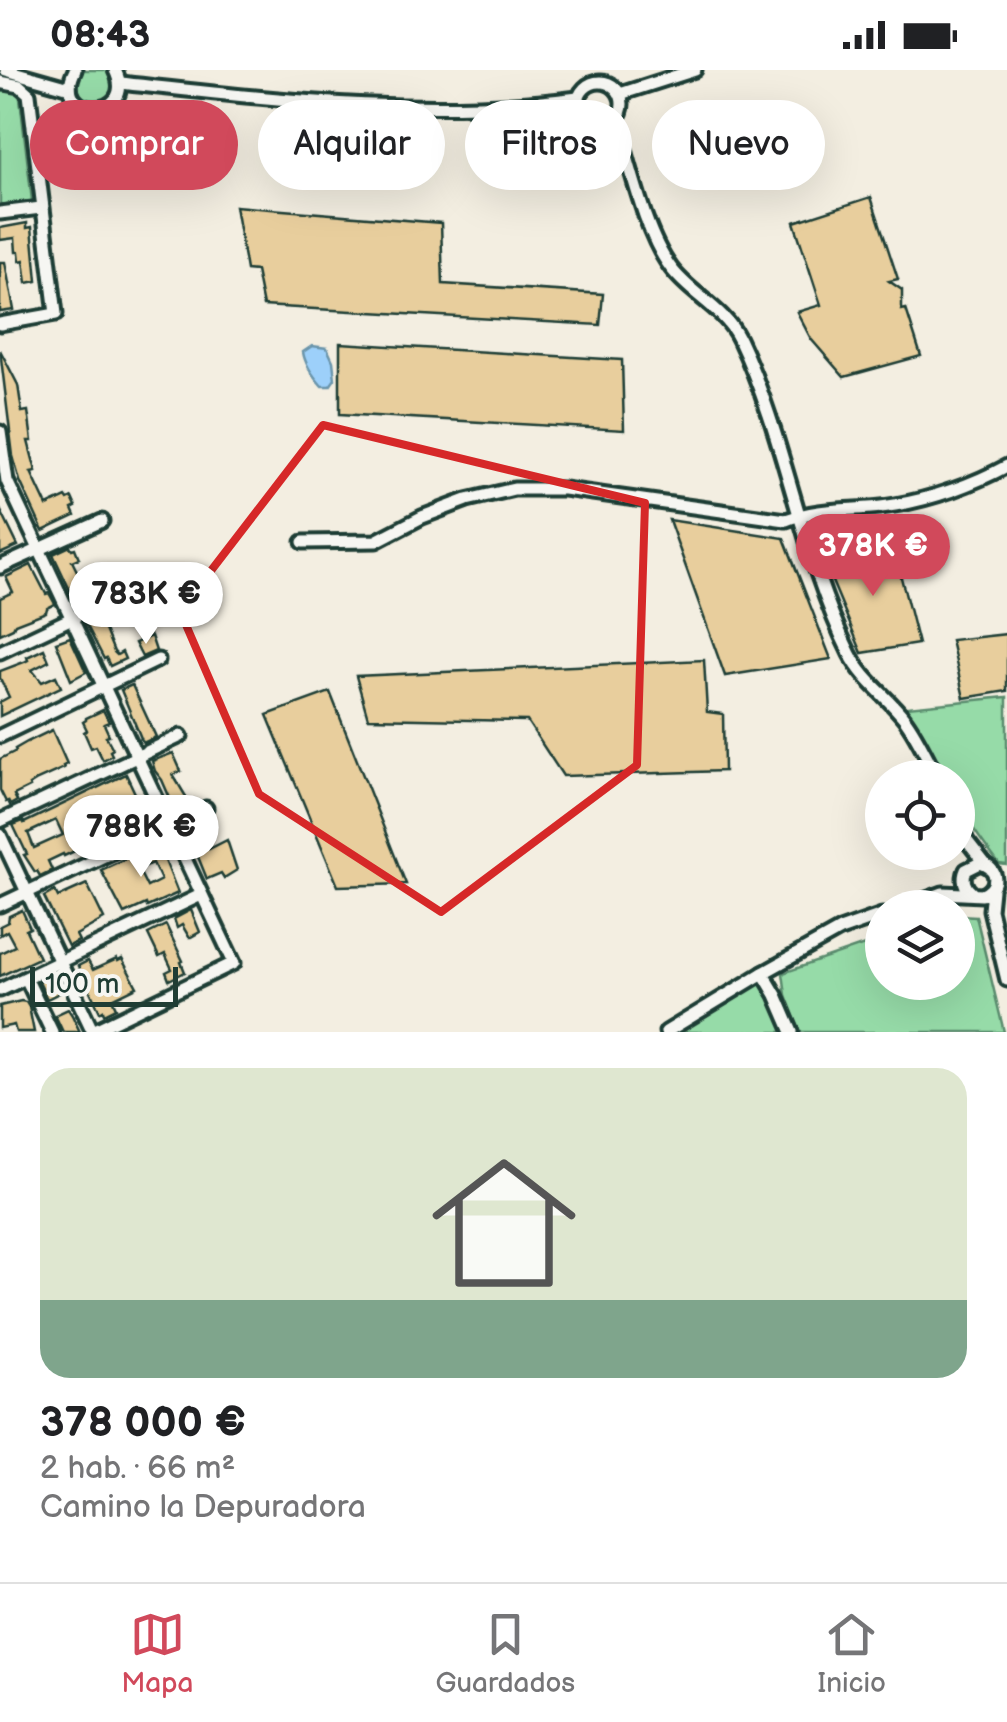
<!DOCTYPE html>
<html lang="es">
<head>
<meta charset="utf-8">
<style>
  body { margin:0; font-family:"Balsamiq Sans",sans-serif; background:#f6f6f6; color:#202124; height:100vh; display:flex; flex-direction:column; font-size:38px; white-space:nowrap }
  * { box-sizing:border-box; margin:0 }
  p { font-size:32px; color:#757577 }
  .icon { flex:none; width:55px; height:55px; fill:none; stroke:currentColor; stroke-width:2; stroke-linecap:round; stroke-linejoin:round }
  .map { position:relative; height:962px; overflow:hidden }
  .drawer { display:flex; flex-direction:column; background:#fff; flex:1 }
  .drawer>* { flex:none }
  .top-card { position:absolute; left:30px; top:30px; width:948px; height:90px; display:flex; gap:20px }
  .buttons { position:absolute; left:865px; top:690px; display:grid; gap:20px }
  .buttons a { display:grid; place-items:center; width:110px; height:110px; border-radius:50%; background:#fff; box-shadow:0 10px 40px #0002; font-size:50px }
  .scale { position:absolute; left:30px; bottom:25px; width:148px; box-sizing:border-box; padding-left:10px; border:5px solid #1f3d34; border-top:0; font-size:28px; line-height:35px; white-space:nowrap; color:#1f3d34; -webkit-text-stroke:8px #f6f6f2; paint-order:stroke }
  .price { position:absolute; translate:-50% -85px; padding:0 22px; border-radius:35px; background:#fff; color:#222; font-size:32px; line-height:65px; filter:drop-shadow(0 2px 5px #0008) }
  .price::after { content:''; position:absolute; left:50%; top:60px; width:30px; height:22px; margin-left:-15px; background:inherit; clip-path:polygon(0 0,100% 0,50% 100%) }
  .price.selected { background:#d1495b; color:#fff }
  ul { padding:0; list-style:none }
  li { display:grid; align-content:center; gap:20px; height:530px; padding:0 40px }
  li span { display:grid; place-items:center; height:310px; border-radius:30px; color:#555 }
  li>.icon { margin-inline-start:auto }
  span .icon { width:180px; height:180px; fill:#fffc; stroke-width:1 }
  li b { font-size:42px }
  .tag { padding:0 35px; border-radius:45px; background:#fff; box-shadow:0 10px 40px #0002; font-size:35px; line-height:90px }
  .tag.selected { background:#d1495b; color:#fff }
  .status { display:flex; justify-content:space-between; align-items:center; height:70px; padding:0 50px; background:#fff; direction:ltr }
  .status svg { height:28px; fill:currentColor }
  .tabs { display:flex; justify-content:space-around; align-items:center; height:140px; border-top:2px solid #e0e0e0; background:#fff; font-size:28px; color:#757577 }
  .tabs a { display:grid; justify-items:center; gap:5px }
  .tabs .selected { color:#d1495b }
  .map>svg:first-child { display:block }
  .green { fill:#96dba8; stroke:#5a8c6e; stroke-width:2.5 }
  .water { fill:#9dd0fa; stroke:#6b95ab; stroke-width:2.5 }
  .building { fill:#e8ce9d; stroke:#1f3d34; stroke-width:2.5; fill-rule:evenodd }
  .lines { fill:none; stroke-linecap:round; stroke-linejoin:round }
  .minor-casing { stroke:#1f3d34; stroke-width:19 }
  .minor { stroke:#f6f6f2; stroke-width:11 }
  .marked { fill:none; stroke:#d62828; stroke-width:8; stroke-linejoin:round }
</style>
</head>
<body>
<div class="status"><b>08:43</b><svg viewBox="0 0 49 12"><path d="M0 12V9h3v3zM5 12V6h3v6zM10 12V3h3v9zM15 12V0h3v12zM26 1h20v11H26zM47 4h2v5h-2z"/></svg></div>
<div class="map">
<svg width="1007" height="962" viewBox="0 0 1007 962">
  <rect width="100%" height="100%" fill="#f3eee1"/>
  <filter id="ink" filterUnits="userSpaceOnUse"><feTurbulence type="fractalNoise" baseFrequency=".01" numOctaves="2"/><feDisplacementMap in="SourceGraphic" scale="20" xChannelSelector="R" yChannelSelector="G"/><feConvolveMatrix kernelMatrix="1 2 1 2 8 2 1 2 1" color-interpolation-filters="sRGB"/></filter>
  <g filter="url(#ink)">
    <!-- green -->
    <g class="green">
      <path d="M78 0H112L115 5 113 27 94 37 76 27 74 6Z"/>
      <path d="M19 20 32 131 0 135V22Z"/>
      <path d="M1007 627V795L999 794C978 765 958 745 958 708L946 707 907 637Z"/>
      <path d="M958 845 976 846 1004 962H800L786 925 783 903 882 869V912H958Z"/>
      <path d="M763 903 792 962H672Z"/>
    </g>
    <!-- water -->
    <path class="water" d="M312 276 327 278 333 291 335 309 330 316H322C314 307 305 295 303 282Z"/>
    <!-- building -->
    <g class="building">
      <path d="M871 127 898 209 889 211 902 220V240L906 239 921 286 844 307 811 269 797 242 821 235 794 152Z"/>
      <path d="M235 136 441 153 443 214 603 224 600 255 263 236 256 201 246 200Z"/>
      <path d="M27 153V158L32 157 37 211 27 213 24 190 20 191 19 182H16L15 168 0 170V158Z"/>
      <path d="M0 192H5L14 240 0 242Z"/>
      <path d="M340 273 622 290 624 360 340 344Z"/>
      <path d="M0 280 18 315 22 342 28 341 32 371H28L36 401 31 402 47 436 66 427 68 430 72 428 76 437 72 439 75 446 43 461 20 411 13 386Z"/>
      <path d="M0 439 18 476 0 484Z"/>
      <path d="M669 450 784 468 831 589 725 606Z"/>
      <path d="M70 476 72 479 75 478 79 488 72 491 87 521 90 520 93 527 77 535 53 484Z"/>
      <path d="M894 480 918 574 862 583 821 485Z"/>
      <path d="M31 495 46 524 49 523 55 534 47 538 46 542 15 554 13 558 0 564V528L13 522 6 507Z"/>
      <path d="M94 548 96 552 101 550 114 582 117 585 122 582 125 589 110 596 106 588 104 589 85 552Z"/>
      <path d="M1007 564V621L964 628 951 570Z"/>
      <path d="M151 566 156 581 142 587 135 573Z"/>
      <path d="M70 567 86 602 71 610 56 572Z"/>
      <path d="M44 579 49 591 32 600 42 612 56 606 61 617 0 646V632L9 627 0 608V601L24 592 28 590 27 587Z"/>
      <path d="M704 590 707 642 723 644 724 701 563 706 527 651 368 648 356 606Z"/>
      <path d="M132 615 156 667 143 673 121 620Z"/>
      <path d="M330 622 406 814 338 816 267 645Z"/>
      <path d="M103 640 109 652 104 654 109 665 106 666 113 679 110 681 112 685 103 690 96 676 91 678 84 662 87 660 83 652 86 650V648Z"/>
      <path d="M52 660 67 694 63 696 64 698 37 710 29 715 30 717 14 725 17 731 10 735 8 731 6 732 0 720V689L16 681 15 679 27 672Z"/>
      <path d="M173 683 181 701 173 705 191 735 176 742 162 710 155 701 152 691Z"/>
      <path d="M126 704 148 751 135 758 133 753 117 760 119 766 105 772 104 771 82 781 81 778 64 786 63 784 48 791 52 800 40 806 37 801 35 802 24 785 27 784 13 755 23 751 24 753ZM56 750 63 765 34 778 28 763Z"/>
      <path d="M198 758 209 779 227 770 237 800 224 808 221 803 207 809 188 762Z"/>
      <path d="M158 773 178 823 147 837 146 834 124 844 101 800ZM153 793 161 810 147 817 138 799Z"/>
      <path d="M87 814 104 849 76 865 79 871 68 876 44 827 55 821 58 827Z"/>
      <path d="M22 840 30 858 26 860 39 888 0 906V883L15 876 7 861 0 865V856L8 852 9 846Z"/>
      <path d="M191 840 200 862 191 867H189L182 855 177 858 174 849Z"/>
      <path d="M166 855 183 891 181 892 185 902 169 910 166 902 172 899 165 884 159 887 148 864Z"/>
      <path d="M117 889 118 891 122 889 137 917 112 929 116 938 104 944 103 940 100 942 78 896 88 891 93 900Z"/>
      <path d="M55 904 63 921 47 929 39 912Z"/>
      <path d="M21 931 26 932 29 937 34 962H16L14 955 0 958V936Z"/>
      <path d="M68 939 72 945 80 962H63L55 945Z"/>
    </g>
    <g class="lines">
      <defs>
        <g id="minor">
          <path d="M6 0 70 18"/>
          <path d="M75 0C49 51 140 51 115 0"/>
          <circle cx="600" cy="34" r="22"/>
          <path d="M0 12 20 16 29 24 56 244 0 254"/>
          <path d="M120 13C272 29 425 48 578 28"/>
          <path d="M620 24 695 0"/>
          <path d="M616 49C630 93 644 162 671 198 691 225 724 238 739 269 787 370 800 484 850 584 863 610 887 626 904 648 917 665 927 688 938 708"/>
          <path d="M0 143 41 138"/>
          <path d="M0 362 7 411 234 893 93 961"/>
          <path d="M303 472 376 471 422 447 467 430 514 419H564L786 450C823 436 857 442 895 435 932 429 974 414 1007 396"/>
          <path d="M0 497 102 451"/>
          <path d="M0 582 108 531"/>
          <path d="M0 666 158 590"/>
          <path d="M958 749 967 771 985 794"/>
          <path d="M0 751 181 666"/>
          <path d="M0 765 93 962"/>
          <path d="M992 820 990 840 1007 910"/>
          <path d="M0 835 206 738"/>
          <path d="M903 838 943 823 982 825C1000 817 999 798 980 793L966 800C962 809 964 817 972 823"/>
          <path d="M26 908 52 962"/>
          <path d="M0 920 201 825"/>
          <path d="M666 962 763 903"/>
          <path d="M792 962 776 925 763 903 840 860 882 845"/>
        </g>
      </defs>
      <!-- minor casing -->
      <use href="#minor" class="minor-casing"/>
      <!-- minor -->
      <use href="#minor" class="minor"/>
    </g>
  </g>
  <!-- marked area -->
  <path class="marked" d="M323 355 645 433 637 695 441 842 259 724 180 541Z"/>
</svg>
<div class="buttons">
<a><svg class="icon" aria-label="locate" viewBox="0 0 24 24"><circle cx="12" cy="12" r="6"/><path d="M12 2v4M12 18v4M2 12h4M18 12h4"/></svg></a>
<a><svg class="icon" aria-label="layers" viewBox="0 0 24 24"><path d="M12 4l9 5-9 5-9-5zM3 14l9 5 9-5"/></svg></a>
</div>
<div class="scale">100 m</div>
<b class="price selected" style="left:873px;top:529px">378K €</b>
<b class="price" style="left:146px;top:577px">783K €</b>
<b class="price" style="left:141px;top:810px">788K €</b>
<div class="top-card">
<a class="tag selected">Comprar</a>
<a class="tag">Alquilar</a>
<a class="tag">Filtros</a>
<a class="tag">Nuevo</a>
</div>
</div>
<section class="drawer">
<ul>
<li><span style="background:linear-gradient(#dfe7d0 75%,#7fa58c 0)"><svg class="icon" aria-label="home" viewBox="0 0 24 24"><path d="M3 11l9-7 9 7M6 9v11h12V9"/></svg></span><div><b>378 000 €</b><p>2 hab. · 66 m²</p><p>Camino la Depuradora</p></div></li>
</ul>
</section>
<nav class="tabs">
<a class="selected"><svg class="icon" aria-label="map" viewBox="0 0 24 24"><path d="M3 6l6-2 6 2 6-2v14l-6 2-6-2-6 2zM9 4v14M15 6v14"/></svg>Mapa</a>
<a><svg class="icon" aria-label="saved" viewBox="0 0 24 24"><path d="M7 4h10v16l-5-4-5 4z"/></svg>Guardados</a>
<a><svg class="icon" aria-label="home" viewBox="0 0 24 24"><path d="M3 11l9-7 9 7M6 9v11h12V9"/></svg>Inicio</a>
</nav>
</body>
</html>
